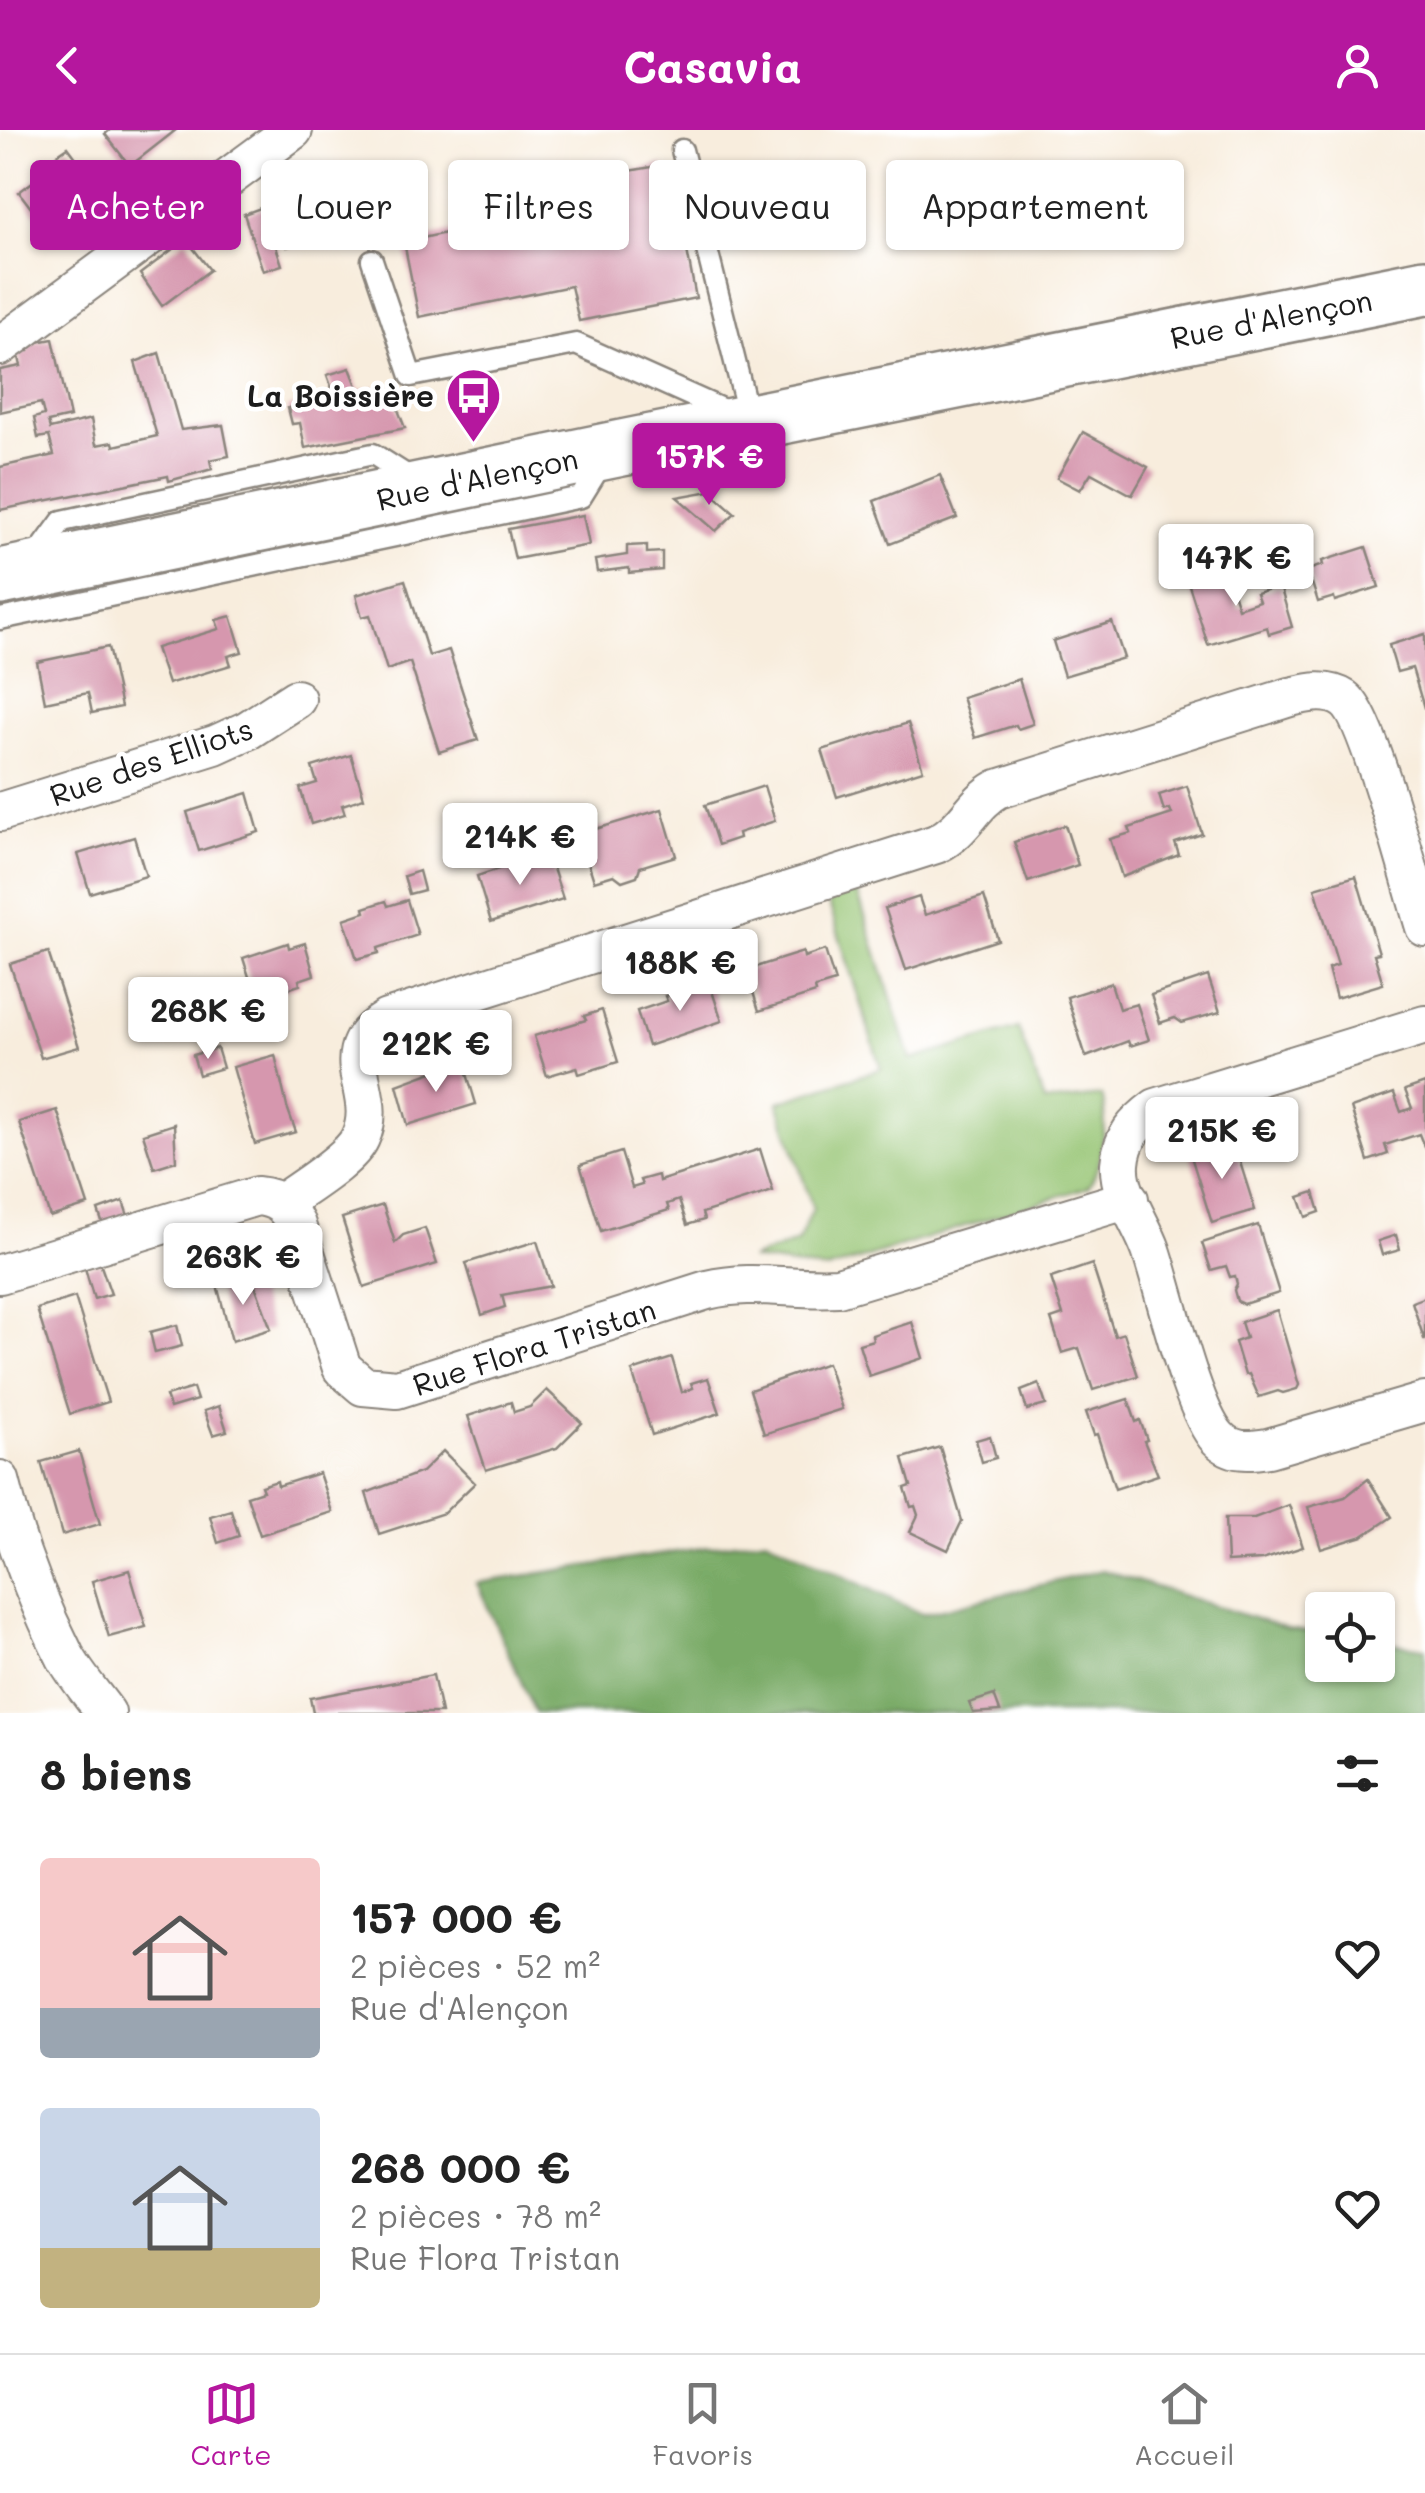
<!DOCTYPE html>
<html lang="fr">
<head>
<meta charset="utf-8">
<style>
  body { margin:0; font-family:Mali,sans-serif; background:#f6f6f6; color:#222; height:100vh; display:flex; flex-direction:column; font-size:38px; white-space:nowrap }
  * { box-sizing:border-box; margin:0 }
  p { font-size:32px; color:#767676 }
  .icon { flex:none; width:55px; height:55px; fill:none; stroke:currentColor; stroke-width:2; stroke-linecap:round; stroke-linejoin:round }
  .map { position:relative; height:1583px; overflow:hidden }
  .drawer { display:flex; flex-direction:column; background:#fff; flex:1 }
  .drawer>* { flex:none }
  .guide { position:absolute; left:30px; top:30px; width:1365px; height:90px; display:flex; gap:20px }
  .controls { position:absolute; left:1305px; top:1462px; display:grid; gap:20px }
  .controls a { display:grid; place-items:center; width:90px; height:90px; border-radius:10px; background:#fff; box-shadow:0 2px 8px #0004; font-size:50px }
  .price { position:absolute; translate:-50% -85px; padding:0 22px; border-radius:10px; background:#fff; color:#222; font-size:32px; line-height:65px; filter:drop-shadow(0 2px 5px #0008) }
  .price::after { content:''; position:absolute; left:50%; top:60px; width:30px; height:22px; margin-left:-15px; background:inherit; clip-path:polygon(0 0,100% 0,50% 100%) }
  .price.on { background:#b5179e; color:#fff }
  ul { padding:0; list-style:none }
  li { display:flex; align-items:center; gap:30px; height:250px; padding:0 40px }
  li span { display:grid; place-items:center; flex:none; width:280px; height:200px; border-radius:10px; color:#555 }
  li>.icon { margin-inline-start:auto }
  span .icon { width:120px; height:120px; fill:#fffc; stroke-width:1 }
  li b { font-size:42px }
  h2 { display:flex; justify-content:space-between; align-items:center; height:120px; padding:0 40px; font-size:42px }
  .pill { padding:0 35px; border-radius:10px; background:#fff; box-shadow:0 2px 8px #0004; font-size:35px; line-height:90px }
  .pill.on { background:#b5179e; color:#fff }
  header { display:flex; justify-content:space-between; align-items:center; height:130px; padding:0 40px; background:#b5179e; color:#fff; font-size:45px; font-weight:700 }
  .tab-bar { display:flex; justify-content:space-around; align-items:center; height:140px; border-top:2px solid #e0e0e0; background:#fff; font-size:28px; color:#767676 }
  .tab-bar a { display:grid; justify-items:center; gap:5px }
  .tab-bar .on { color:#b5179e }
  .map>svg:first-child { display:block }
  .green { fill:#97c574; stroke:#5a7048; stroke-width:2.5 }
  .forest { fill:#79aa66; stroke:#4a6341; stroke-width:2.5 }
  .building { fill:#d697ae }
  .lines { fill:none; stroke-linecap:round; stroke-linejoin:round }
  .lane-casing { stroke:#8a847c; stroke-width:25 }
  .street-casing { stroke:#8a847c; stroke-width:42 }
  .primary-casing { stroke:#8a847c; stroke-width:60 }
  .lane { stroke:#fff; stroke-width:20 }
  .street { stroke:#fff; stroke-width:38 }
  .primary { stroke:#fff; stroke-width:55 }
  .labels { text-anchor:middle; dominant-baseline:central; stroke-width:9; stroke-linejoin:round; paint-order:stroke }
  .street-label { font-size:30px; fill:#1c1c1c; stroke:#fff }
  .poi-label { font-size:30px; font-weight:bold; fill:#1c1c1c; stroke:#fff; text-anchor:end }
</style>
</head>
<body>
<header><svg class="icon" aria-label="back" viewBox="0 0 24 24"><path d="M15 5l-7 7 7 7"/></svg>Casavia<svg class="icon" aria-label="person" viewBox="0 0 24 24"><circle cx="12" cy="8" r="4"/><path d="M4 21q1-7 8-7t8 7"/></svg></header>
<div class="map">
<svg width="1425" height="1583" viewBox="0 0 1425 1583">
  <rect width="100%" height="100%" fill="#fff"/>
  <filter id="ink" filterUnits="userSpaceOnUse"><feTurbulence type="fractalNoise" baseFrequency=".01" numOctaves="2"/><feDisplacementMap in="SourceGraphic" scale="20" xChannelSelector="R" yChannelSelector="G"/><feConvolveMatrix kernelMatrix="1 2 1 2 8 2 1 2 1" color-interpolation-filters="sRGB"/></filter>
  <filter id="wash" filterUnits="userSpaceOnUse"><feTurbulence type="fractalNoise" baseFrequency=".0048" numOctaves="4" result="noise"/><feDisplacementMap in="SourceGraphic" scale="40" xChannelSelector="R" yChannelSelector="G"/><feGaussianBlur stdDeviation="2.25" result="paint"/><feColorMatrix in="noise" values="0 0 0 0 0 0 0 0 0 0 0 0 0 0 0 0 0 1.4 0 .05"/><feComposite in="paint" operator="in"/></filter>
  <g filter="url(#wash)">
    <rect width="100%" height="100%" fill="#f8eddd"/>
    <!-- green -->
    <path class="green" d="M857 761 911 930 1018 898 1045 972 1102 966C1109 987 1101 1039 1088 1057L827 1140 750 1129 798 1112 813 1079 778 972 881 939 828 770Z"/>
    <!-- forest -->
    <path class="forest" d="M766 1408 922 1484 1102 1440 1288 1499 1322 1504V1535H1378V1511L1425 1518V1583H535L477 1453Z"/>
    <g id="blocks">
      <!-- building -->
      <g class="building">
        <path d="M110 0H176L130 36 105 4Z"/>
        <path d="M68 17 85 40 69 51 83 71 46 98 19 62 57 34 52 28Z"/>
        <path d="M603 33 606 45 663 35 680 116 686 115 696 168 579 191 571 156 419 187 404 112 506 90 499 55Z"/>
        <path d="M263 77 282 135 263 141 244 84Z"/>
        <path d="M289 87 298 113 287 117 279 91Z"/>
        <path d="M186 109 210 140 162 176 140 144Z"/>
        <path d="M53 209 70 287 48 292 50 299 91 289 96 315 113 312 114 316 157 306 135 232 159 223 181 300 223 295 229 326 210 330 212 339 169 351 168 346 0 380V337L54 325 49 306 38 308 34 288 44 285 41 273 0 282V240L21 236 18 223 29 221 27 214Z"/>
        <path d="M350 238 359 261 375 257 394 269 405 298 305 318 300 293 292 294 288 278 334 264 327 245Z"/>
        <path d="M1083 302 1148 337 1132 365 1091 343 1080 360 1057 348Z"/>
        <path d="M940 345 957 388 890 414 874 371Z"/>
        <path d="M710 361 735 383 716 401 677 367Z"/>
        <path d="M583 385 589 415 515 429 508 399Z"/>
        <path d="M647 415V423L662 422V440L629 443V438L597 442 595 430 627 425V416Z"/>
        <path d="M1366 417 1379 457 1335 471 1334 467 1318 472 1308 440 1323 435 1322 431Z"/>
        <path d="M1226 440 1238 478 1259 471 1256 463 1280 456 1292 497 1269 504 1267 497 1208 515 1188 452Z"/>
        <path d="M405 450 429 526 449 520 478 610 439 622 410 532 387 540 370 485 362 487 356 465Z"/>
        <path d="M231 486 242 522 228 526 231 535 168 554 156 518 219 499 216 490Z"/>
        <path d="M1112 492 1124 528 1064 546 1053 511Z"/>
        <path d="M1425 504V578H1424L1412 538 1397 542 1389 515Z"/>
        <path d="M108 517 121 577 92 583 88 563 45 572 37 532Z"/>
        <path d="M1019 549 1033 594 1018 599 1016 595 975 608 962 567Z"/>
        <path d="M908 593 923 640 837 667 822 620Z"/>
        <path d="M351 625 364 668 342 675 345 684 311 694 300 658 317 653 312 637Z"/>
        <path d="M764 656 775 691 738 703 739 708 718 715 705 675Z"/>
        <path d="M1187 656 1202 704 1175 713 1179 725 1122 747 1110 709 1131 703 1129 698 1172 684 1170 679 1164 681 1159 665Z"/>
        <path d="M248 663 259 702 199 721 187 682Z"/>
        <path d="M662 679 676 726 640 737 637 746 622 751 614 745 594 751 579 704Z"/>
        <path d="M1065 695 1078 735 1028 752 1014 712Z"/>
        <path d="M134 707 146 746 90 763 78 724Z"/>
        <path d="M548 723 563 769 491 792 477 746Z"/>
        <path d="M419 741 424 760 409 764 404 746Z"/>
        <path d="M1356 746 1379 823 1374 824 1383 854 1336 868 1328 838 1338 835 1315 758Z"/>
        <path d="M984 766 998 810 906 840 885 778 919 767 925 785Z"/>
        <path d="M407 770 418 805 378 818 379 823 357 829 344 789 365 782 364 778 386 771 388 776Z"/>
        <path d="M288 813 289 818 305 813 314 845 299 850 300 855 256 869 243 828Z"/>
        <path d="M825 820 835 852 815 858 816 863 759 881 746 840 803 822 804 827Z"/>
        <path d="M48 822 79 917 41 928 10 834Z"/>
        <path d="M1208 846 1220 882 1182 893 1175 888 1160 893 1151 865Z"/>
        <path d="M709 852 722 891 648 916 637 881 667 871 665 866Z"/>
        <path d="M1111 853 1119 879 1137 874 1149 910 1130 916 1128 911 1086 927 1067 867Z"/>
        <path d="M602 880 618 932 579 944 577 937 547 946 534 906 586 890 584 886Z"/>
        <path d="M217 918 223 938 199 945 193 925Z"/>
        <path d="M275 925 287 977 296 1002 255 1014 233 937Z"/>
        <path d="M446 937 448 943 465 937 476 974 408 995 397 955Z"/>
        <path d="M1425 953V1019L1419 1004 1385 1015 1388 1024 1368 1031 1351 978 1394 963 1401 982 1412 978 1405 960Z"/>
        <path d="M57 980 88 1075 50 1087 19 992Z"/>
        <path d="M174 994 176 1031 154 1038 143 1004Z"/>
        <path d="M1233 1010 1255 1080 1212 1093 1190 1023Z"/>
        <path d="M760 1019 773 1061 702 1083 704 1090 687 1095 679 1070 667 1074 669 1080 601 1101 580 1035 621 1022 632 1058 642 1055 640 1050 658 1045 659 1051Z"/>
        <path d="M1314 1062 1320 1082 1306 1087 1299 1067Z"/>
        <path d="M123 1071 129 1089 104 1098 98 1080Z"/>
        <path d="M383 1075 395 1113 403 1105 425 1098 437 1134 364 1157 342 1088Z"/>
        <path d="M1258 1095 1279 1163 1244 1174 1237 1171 1234 1160 1237 1154 1235 1146 1230 1147 1226 1136 1211 1140 1202 1113Z"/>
        <path d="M1396 1105 1400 1120 1382 1125 1378 1111Z"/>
        <path d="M537 1111 551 1156 502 1165 505 1177 482 1185 466 1133Z"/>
        <path d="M100 1133 111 1164 94 1169 85 1138Z"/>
        <path d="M1092 1134 1115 1206 1124 1203 1138 1246 1093 1260 1079 1218 1062 1223 1051 1189 1063 1185 1051 1148Z"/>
        <path d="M251 1144 271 1199 232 1211 217 1155Z"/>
        <path d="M75 1167 108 1272 70 1284 37 1179Z"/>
        <path d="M1425 1167V1209H1424L1412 1172Z"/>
        <path d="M1277 1180 1299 1255 1297 1259 1283 1263 1278 1261 1259 1267 1249 1244 1245 1245 1235 1212 1246 1208 1241 1192Z"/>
        <path d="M912 1192 923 1228 869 1246 859 1214 873 1210 872 1205Z"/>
        <path d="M177 1195 182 1216 155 1223 150 1202Z"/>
        <path d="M672 1228 682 1262 693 1258 691 1253 708 1248 720 1283 652 1305 632 1241Z"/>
        <path d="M827 1233 842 1279 764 1304 750 1260Z"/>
        <path d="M1039 1254 1046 1275 1027 1280 1021 1261Z"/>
        <path d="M193 1258 197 1270 170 1278 166 1266Z"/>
        <path d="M547 1260 582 1293 557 1318 486 1340 468 1286 511 1272 514 1282 530 1277Z"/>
        <path d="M1128 1269 1136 1292 1140 1290 1147 1310 1144 1311 1158 1345 1115 1359 1097 1304 1094 1305 1086 1282Z"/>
        <path d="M219 1276 227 1301 213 1305 204 1281Z"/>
        <path d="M990 1306 996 1328 982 1332 976 1310Z"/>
        <path d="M940 1317 962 1391 948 1420 910 1402 918 1385 915 1376 911 1377 905 1358 911 1356 903 1328Z"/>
        <path d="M79 1321 100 1394 62 1405 41 1332Z"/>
        <path d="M443 1321 475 1353 444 1383 379 1404 366 1363 422 1342Z"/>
        <path d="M319 1343 332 1382 260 1405 247 1366 263 1361 261 1356 277 1351 278 1356Z"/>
        <path d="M1368 1349 1392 1387 1363 1406 1321 1419 1308 1377 1345 1367Z"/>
        <path d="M1289 1375 1303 1417 1262 1430 1227 1432 1225 1388H1254Z"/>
        <path d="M231 1380 239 1406 218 1413 210 1386Z"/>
        <path d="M129 1440 146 1497 109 1507 92 1451Z"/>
        <path d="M433 1545 441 1583H313L310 1568Z"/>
        <path d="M994 1565 1000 1581 973 1583 969 1573Z"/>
      </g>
    </g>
  </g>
  <g filter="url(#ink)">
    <use href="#blocks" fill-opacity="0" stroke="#8a847c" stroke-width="2.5"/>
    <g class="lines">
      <defs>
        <g id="lane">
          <path d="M372 130 411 246 576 214 750 292 682 20"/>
          <path d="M35 428 62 391 373 324 417 352"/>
          <path d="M0 489 581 367 602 333"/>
        </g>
        <g id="street">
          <path d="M0 216 293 0"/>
          <path d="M0 682 215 615 248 600 296 569"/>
          <path d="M1425 895 1156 978C1136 993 1122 1007 1120 1034 1118 1063 1141 1092 1151 1120 1165 1161 1192 1281 1218 1308 1232 1323 1250 1321 1268 1318L1425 1272"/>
          <path d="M282 1073C302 1058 350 1030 360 1008 382 962 328 925 387 889L936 714C967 699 971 674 998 659L1290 567C1308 563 1327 558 1344 569 1369 586 1413 759 1425 797"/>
          <path d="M0 1144 257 1066C278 1068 287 1076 296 1095L342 1238 363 1256 397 1259 707 1160C753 1149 792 1160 838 1157L1129 1069"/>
          <path d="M0 1350C14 1410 37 1471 65 1526 76 1546 92 1564 106 1583"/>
        </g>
        <path id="primary" d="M0 447 612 320 1425 157"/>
      </defs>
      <!-- lane casing -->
      <use href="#lane" class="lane-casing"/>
      <!-- street casing -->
      <use href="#street" class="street-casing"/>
      <!-- primary casing -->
      <use href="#primary" class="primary-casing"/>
      <!-- lane -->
      <use href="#lane" class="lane"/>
      <!-- street -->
      <use href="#street" class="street"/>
      <!-- primary -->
      <use href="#primary" class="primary"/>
    </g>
  </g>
  <!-- icons -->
  <defs>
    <symbol id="bus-pin" viewBox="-11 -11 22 30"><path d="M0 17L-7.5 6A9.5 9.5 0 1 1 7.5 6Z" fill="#b5179e" stroke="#fff"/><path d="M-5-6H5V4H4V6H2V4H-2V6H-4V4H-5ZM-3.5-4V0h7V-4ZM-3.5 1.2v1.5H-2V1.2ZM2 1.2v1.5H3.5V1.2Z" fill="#fff"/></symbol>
  </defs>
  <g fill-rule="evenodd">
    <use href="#bus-pin" x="442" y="234" width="63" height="86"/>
  </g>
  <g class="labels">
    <!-- street labels -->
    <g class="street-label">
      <text transform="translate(1271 188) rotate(-11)">Rue d'Alençon</text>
      <text transform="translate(477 348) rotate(-12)">Rue d'Alençon</text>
      <text transform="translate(151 631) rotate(-19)">Rue des Elliots</text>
      <text transform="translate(534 1216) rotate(-18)">Rue Flora Tristan</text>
    </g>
    <!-- poi labels -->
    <g class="poi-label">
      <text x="434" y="265">La Boissière</text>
    </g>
  </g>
</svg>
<div class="controls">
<a><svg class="icon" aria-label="locate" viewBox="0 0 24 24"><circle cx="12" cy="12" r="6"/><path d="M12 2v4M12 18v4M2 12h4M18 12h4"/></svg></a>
</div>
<b class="price on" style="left:709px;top:378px">157K €</b>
<b class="price" style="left:1236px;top:479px">147K €</b>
<b class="price" style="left:520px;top:758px">214K €</b>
<b class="price" style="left:680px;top:884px">188K €</b>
<b class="price" style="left:208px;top:932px">268K €</b>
<b class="price" style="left:436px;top:965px">212K €</b>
<b class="price" style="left:1222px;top:1052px">215K €</b>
<b class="price" style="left:243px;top:1178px">263K €</b>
<div class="guide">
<a class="pill on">Acheter</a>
<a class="pill">Louer</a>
<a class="pill">Filtres</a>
<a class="pill">Nouveau</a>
<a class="pill">Appartement</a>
</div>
</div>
<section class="drawer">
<h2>8 biens<svg class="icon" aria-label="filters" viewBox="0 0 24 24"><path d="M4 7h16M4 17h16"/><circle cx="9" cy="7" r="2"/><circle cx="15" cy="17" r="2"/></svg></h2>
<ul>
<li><span style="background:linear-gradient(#f6c9c9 75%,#9aa5b1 0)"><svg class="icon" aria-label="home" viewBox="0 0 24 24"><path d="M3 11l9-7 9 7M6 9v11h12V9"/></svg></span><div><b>157 000 €</b><p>2 pièces · 52 m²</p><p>Rue d'Alençon</p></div><svg class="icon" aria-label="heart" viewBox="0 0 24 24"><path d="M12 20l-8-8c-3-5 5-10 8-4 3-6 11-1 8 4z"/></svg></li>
<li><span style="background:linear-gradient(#c9d6e8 70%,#c2b280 0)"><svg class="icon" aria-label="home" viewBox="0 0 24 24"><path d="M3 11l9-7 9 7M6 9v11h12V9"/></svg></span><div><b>268 000 €</b><p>2 pièces · 78 m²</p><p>Rue Flora Tristan</p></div><svg class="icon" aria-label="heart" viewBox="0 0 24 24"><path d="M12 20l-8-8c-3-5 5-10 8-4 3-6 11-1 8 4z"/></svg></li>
</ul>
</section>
<nav class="tab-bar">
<a class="on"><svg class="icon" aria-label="map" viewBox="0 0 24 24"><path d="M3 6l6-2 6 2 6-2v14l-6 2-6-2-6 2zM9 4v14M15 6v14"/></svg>Carte</a>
<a><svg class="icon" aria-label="saved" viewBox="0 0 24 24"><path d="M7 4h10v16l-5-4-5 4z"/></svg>Favoris</a>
<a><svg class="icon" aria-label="home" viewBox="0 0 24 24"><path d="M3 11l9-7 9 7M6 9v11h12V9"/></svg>Accueil</a>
</nav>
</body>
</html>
